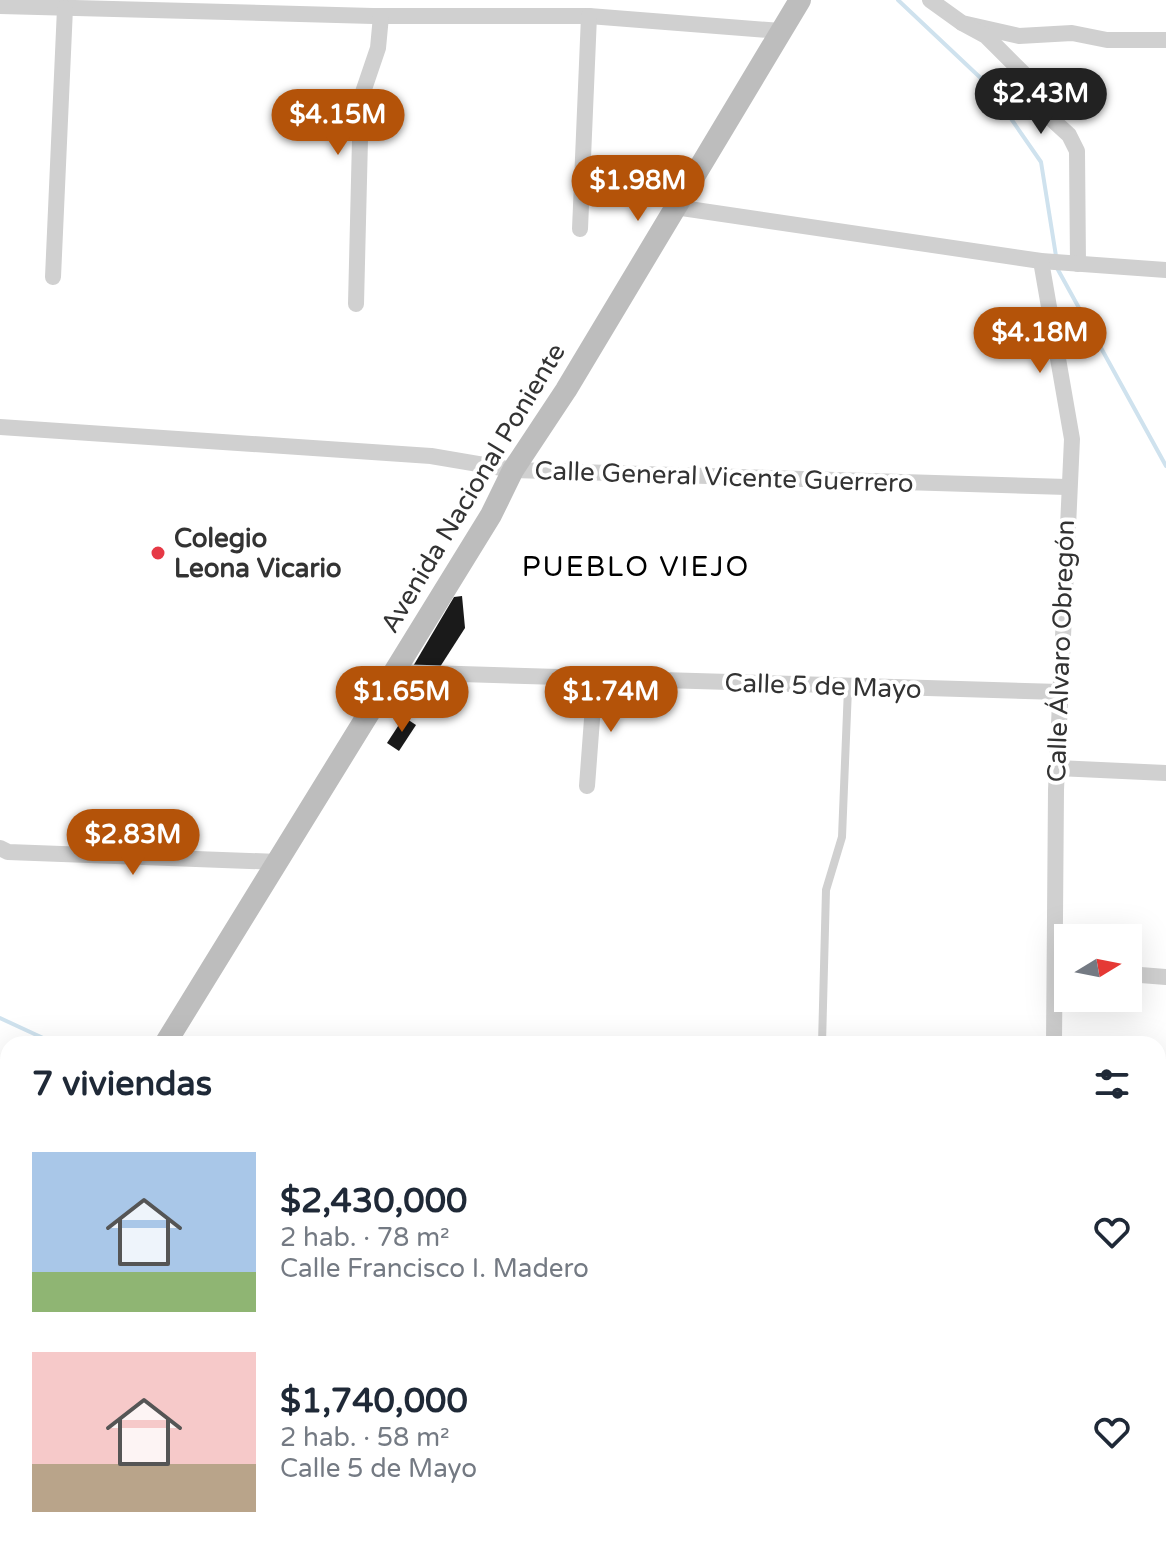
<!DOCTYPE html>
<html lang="es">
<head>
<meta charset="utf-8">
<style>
  body { margin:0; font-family:"Varela Round",sans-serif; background:#f2f2f3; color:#1f2937; height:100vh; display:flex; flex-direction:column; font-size:30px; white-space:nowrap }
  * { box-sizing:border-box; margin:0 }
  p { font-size:26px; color:#747a83 }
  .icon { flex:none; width:44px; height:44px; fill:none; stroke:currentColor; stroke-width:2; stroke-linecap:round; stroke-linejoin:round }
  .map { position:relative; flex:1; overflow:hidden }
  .drawer { position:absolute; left:0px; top:1036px; width:1166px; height:514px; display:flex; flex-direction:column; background:#fff; border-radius:24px 24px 0 0; box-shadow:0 8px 32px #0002 }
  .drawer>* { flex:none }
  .needle { width:52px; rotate:80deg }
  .fabs { position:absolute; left:1054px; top:924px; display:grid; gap:16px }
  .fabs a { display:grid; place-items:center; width:88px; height:88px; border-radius:0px; background:#fff; box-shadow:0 8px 32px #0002; font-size:40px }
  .price { position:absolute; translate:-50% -68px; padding:0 18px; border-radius:28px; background:#b45309; color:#fff; font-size:26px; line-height:52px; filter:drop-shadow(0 2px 4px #0008) }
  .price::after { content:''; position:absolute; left:50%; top:48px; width:24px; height:18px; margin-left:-12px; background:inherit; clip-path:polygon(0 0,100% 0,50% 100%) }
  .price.active { background:#222; color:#fff }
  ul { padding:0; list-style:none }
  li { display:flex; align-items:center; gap:24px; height:200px; padding:0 32px }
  li span { display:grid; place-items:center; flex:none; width:224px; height:160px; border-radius:0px; color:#555 }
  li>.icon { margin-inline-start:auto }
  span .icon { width:96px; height:96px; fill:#fffc; stroke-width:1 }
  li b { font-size:34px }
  h2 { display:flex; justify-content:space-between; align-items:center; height:96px; padding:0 32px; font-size:34px }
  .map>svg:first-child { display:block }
  .green { fill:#e6ecdf }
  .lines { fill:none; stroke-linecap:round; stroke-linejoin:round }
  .stream { stroke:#cfe2ee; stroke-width:4 }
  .building { fill:#1a1a1a }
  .lane { stroke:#d0d0d0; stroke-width:8 }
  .street { stroke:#d0d0d0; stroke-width:16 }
  .secondary { stroke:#bdbdbd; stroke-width:22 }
  .poi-dot { fill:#e63946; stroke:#fff; stroke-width:3 }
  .labels { text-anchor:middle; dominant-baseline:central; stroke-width:8; stroke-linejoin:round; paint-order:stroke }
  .street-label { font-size:26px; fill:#333; stroke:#fff }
  .poi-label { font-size:26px; font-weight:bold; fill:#333; stroke:#fff; text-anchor:start }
  .neighbourhood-label { font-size:28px; letter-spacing:2px; fill:#000; stroke:#fff }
</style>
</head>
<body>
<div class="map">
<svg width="1166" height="1549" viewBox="0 0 1166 1549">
  <rect width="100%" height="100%" fill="#fff"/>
  <!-- green -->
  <path class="green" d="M0 1209 8 1211V1279L0 1292Z"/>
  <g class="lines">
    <!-- stream -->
    <g class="stream">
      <path d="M898 0 987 84 1041 162 1056 256"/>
      <path d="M1057 268 1166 466"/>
      <path d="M0 1018 56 1044"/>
      <path d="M455 1542 460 1549"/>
    </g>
  </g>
  <!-- building -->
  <g class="building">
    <path d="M462 596 465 628 438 670 412 668 454 597Z"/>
    <path d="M404 717 416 725 399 751 387 743Z"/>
    <path d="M698 1542H745L746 1549H702Z"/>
    <path d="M769 1542H802L803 1549H770Z"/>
  </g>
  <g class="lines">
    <!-- lane -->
    <g class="lane">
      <path d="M822 1044 826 890 842 837 848 688"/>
      <path d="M1158 1182H1166"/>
      <path d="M164 1548 414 1543 425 1549"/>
    </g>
    <!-- street -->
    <g class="street">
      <path d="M930 0 962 23 1019 36 1072 33 1107 40H1166"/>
      <path d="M0 6 373 16H589L781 31"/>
      <path d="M962 23 986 36 1033 83 1045 113 1069 135 1077 151 1078 264"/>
      <path d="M675 207 1041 261 1166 270"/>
      <path d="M580 229 589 16"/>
      <path d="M1041 261 1072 439 1056 790 1054 1044"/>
      <path d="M53 277 65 8"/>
      <path d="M356 304 361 98 378 48 381 16"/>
      <path d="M0 427 431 456 513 470 1067 487"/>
      <path d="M394 672 1060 692"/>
      <path d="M1057 768 1166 773"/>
      <path d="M587 786 595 679"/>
      <path d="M0 848 8 852 278 862"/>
      <path d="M1128 974 1166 977"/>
      <path d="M4 1310 8 1333"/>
      <path d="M1158 1317H1166"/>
      <path d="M1158 1390H1166"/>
      <path d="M0 1423 8 1424"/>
      <path d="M44 1542 45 1549"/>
      <path d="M679 1542 685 1549"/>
      <path d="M631 1549 654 1542"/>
      <path d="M807 1549V1542"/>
      <path d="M1042 1549V1542"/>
    </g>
    <!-- secondary -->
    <g class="secondary">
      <path d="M165 1044 491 515 513 470 566 390 800 0"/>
      <path d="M0 1316 8 1304"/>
    </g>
  </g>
  <!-- markers -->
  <circle class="poi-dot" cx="158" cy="553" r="8"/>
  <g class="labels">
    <!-- street labels -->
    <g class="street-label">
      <text transform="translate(724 477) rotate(2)">Calle General Vicente Guerrero</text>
      <text transform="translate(473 488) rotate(-59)">Avenida Nacional Poniente</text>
      <text transform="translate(1061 651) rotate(-88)">Calle Álvaro Obregón</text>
      <text transform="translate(823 686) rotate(2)">Calle 5 de Mayo</text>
    </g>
    <!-- poi labels -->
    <g class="poi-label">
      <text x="174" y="538">Colegio<tspan x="174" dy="30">Leona Vicario</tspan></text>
    </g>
    <!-- neighbourhood labels -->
    <g class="neighbourhood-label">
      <text x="636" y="567">PUEBLO VIEJO</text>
    </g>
  </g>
</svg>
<div class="fabs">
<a><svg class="needle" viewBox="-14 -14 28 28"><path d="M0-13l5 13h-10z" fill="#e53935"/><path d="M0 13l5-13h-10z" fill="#747a83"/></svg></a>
</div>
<b class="price active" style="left:1041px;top:136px">$2.43M</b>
<b class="price" style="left:338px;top:157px">$4.15M</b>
<b class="price" style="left:638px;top:223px">$1.98M</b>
<b class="price" style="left:1040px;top:375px">$4.18M</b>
<b class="price" style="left:402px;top:734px">$1.65M</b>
<b class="price" style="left:611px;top:734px">$1.74M</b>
<b class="price" style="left:133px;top:877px">$2.83M</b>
<section class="drawer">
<h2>7 viviendas<svg class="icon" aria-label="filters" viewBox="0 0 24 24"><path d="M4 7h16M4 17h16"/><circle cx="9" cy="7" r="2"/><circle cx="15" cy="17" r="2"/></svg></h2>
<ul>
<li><span style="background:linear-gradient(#a9c7e8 75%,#8fb573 0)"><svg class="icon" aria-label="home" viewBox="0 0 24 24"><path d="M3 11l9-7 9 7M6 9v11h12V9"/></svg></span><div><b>$2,430,000</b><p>2 hab. · 78 m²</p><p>Calle Francisco I. Madero</p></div><svg class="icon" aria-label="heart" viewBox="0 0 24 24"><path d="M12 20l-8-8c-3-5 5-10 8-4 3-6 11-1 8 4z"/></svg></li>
<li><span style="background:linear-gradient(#f6c9c9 70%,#b9a48a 0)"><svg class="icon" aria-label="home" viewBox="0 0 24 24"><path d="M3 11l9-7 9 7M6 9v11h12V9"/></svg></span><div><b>$1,740,000</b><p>2 hab. · 58 m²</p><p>Calle 5 de Mayo</p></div><svg class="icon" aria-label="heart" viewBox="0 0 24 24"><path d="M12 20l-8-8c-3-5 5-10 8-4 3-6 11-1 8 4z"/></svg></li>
</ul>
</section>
</div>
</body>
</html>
